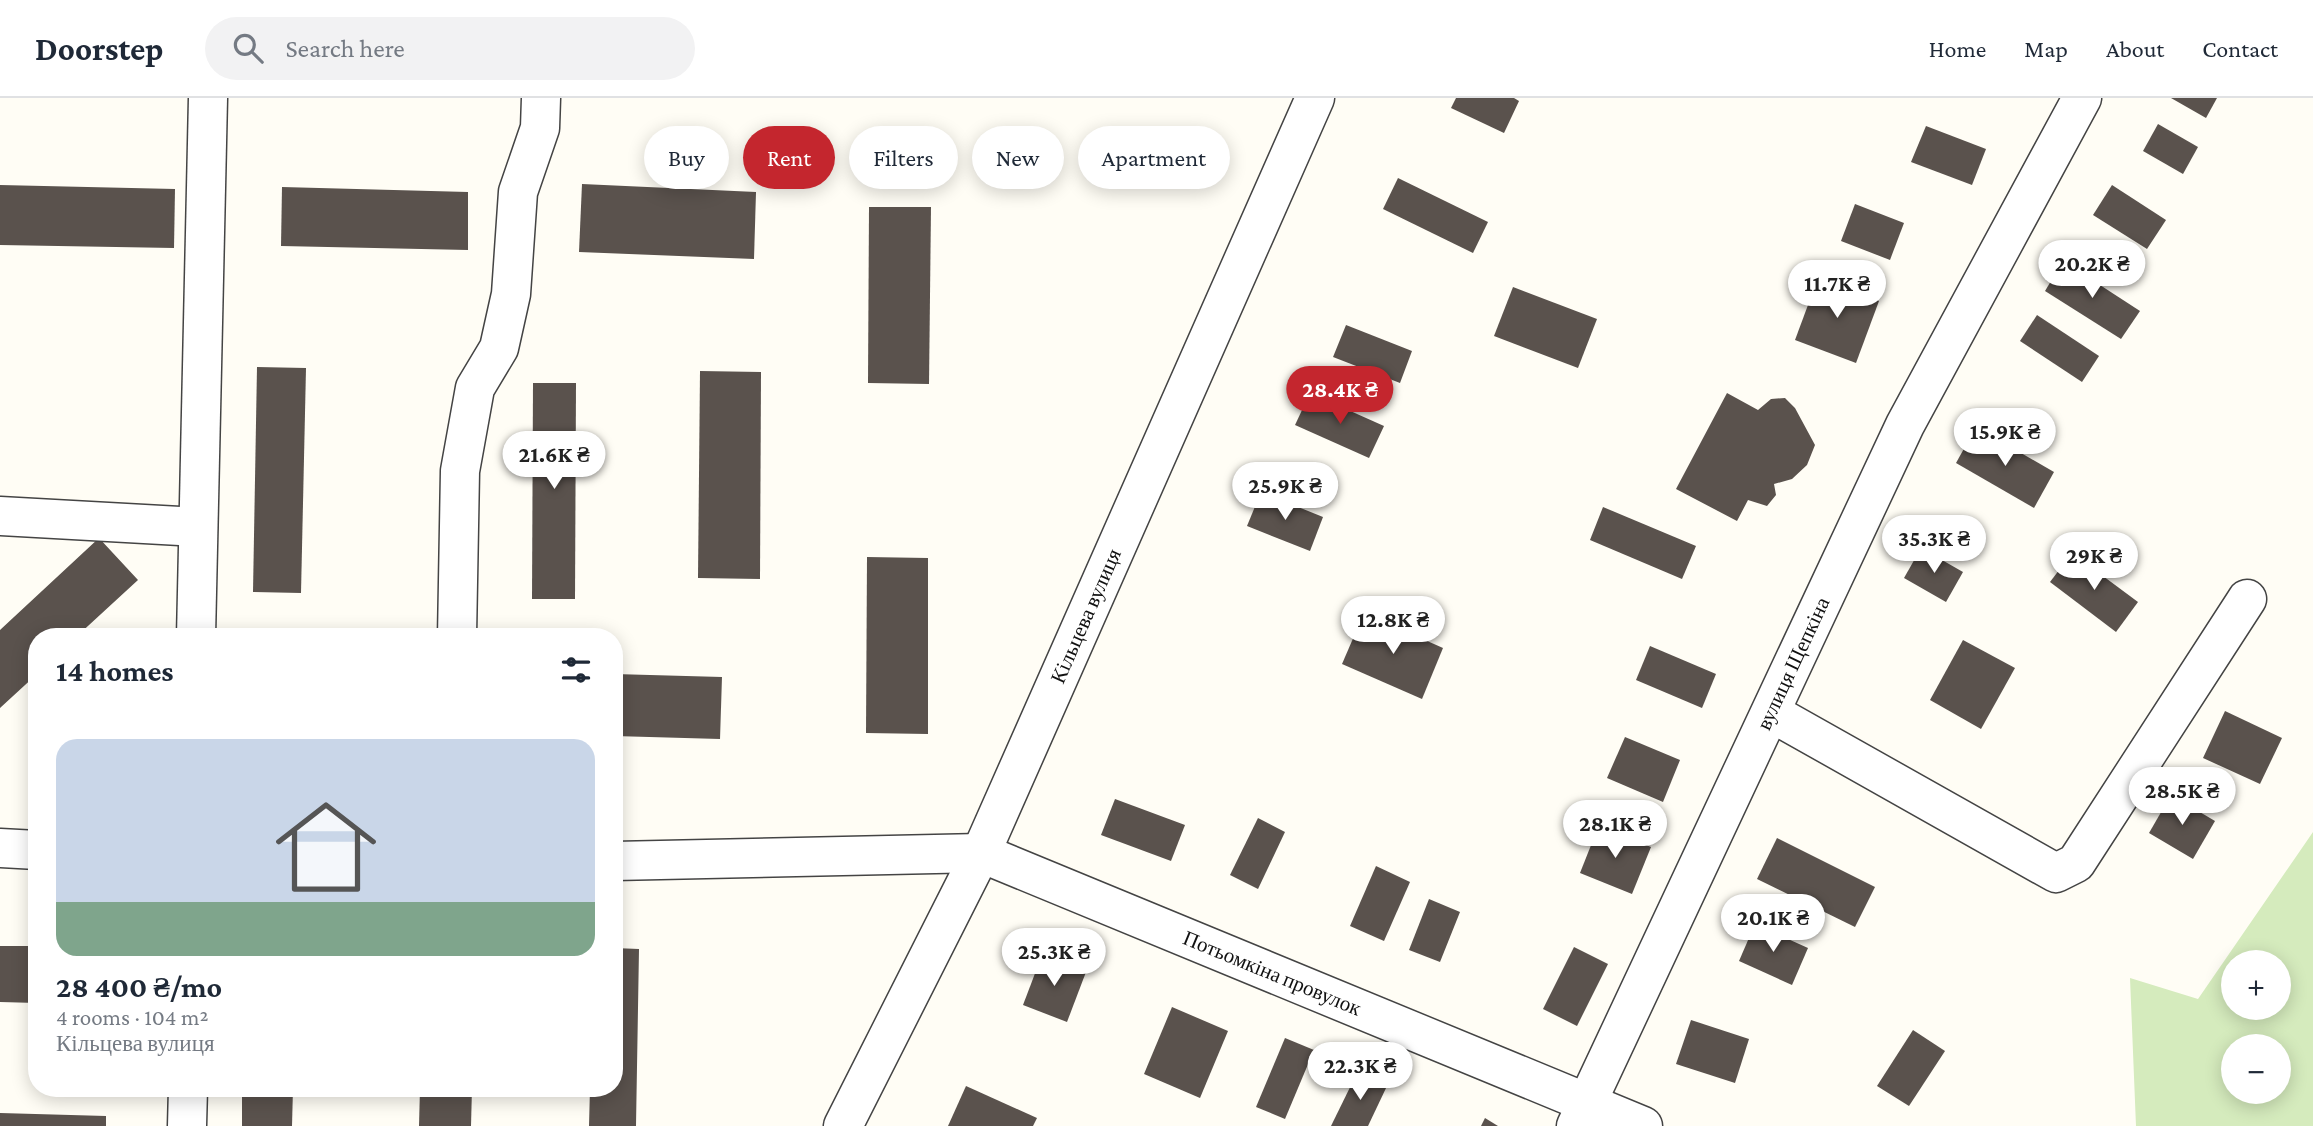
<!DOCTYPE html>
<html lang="en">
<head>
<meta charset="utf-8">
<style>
  body { margin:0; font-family:"Crimson Pro",serif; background:#f2f2f3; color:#1f2937; height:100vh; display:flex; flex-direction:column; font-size:26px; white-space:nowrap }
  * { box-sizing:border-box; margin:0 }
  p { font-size:23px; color:#747a83 }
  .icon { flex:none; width:38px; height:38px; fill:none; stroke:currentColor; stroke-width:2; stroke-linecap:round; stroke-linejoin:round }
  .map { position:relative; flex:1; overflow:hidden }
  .sheet { position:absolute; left:28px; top:530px; width:595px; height:469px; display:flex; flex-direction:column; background:#fff; border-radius:28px; box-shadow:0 4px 18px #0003 }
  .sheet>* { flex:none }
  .banner { position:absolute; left:644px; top:28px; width:665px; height:63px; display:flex; gap:14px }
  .buttons { position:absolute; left:2221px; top:852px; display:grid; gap:14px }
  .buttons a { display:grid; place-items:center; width:70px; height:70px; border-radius:50%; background:#fff; box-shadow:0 4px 18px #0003; font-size:35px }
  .price { position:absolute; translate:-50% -60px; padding:0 16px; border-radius:24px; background:#fff; color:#222; font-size:23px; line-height:46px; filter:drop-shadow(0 2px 4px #0008) }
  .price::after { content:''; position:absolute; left:50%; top:42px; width:21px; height:16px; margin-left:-10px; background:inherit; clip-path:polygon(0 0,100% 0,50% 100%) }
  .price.on { background:#c4262e; color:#fff }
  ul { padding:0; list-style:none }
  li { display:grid; align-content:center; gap:14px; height:371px; padding:0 28px }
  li+li { border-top:2px solid #e0e1e3 }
  li span { display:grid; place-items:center; height:217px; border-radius:21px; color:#555 }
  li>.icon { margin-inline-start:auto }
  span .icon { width:126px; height:126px; fill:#fffc; stroke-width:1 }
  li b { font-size:30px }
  h2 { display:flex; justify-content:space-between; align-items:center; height:84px; padding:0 28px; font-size:30px }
  .tag { padding:0 24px; border-radius:32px; background:#fff; box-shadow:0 4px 18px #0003; font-size:24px; line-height:63px }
  .tag.on { background:#c4262e; color:#fff }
  header { display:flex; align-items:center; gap:42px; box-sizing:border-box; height:98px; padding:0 35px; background:#fff; border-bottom:2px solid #e0e1e3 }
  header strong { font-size:33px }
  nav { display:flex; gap:38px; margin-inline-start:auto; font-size:24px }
  .search { width:490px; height:63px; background:#f2f2f3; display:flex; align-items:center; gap:18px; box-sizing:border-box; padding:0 24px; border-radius:38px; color:#747a83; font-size:26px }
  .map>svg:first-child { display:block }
  .green { fill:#d5ebbd; fill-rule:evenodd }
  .building { fill:#5a524d }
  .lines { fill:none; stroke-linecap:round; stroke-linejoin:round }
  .minor-casing { stroke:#444; stroke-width:41 }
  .minor { stroke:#fff; stroke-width:38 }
  .labels { text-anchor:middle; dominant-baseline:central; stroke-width:7; stroke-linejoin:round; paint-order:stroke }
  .street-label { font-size:21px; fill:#111; stroke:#fff }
</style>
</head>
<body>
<header>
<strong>Doorstep</strong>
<div class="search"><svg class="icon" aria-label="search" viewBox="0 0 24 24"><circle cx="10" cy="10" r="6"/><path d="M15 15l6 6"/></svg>Search here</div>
<nav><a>Home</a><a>Map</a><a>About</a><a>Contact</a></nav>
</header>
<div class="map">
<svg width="2313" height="1028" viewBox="0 0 2313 1028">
  <rect width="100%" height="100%" fill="#fffdf5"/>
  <!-- green -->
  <path class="green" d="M2313 734V1028H2136L2130 880 2198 901ZM2233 864H2278V910H2233ZM2233 948H2278V994H2233Z"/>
  <!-- building -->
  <g class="building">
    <path d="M1456 0H1514L1519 3 1504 35 1451 10Z"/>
    <path d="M2171 0H2217L2206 20Z"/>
    <path d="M2158 26 2198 49 2183 76 2143 53Z"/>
    <path d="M1926 28 1986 51 1972 87 1911 64Z"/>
    <path d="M1398 80 1488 124 1473 155 1383 111Z"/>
    <path d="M582 86 756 94 754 161 579 154Z"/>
    <path d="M0 87 175 91 174 150 0 147Z"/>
    <path d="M2112 87 2166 122 2147 151 2093 117Z"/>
    <path d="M282 89 468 94V152L281 148Z"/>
    <path d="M1855 106 1904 125 1890 162 1841 143Z"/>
    <path d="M869 109H931L929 286 868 285Z"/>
    <path d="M2063 163 2140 213 2121 241 2045 193Z"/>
    <path d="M1818 180 1879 203 1856 265 1795 242Z"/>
    <path d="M1513 189 1597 221 1578 270 1494 238Z"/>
    <path d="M2037 217 2099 258 2082 284 2020 243Z"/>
    <path d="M1346 227 1412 253 1400 285 1333 259Z"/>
    <path d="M257 269 306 270 301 495 253 494Z"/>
    <path d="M700 273 761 274 760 481 698 480Z"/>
    <path d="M533 285H576L575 501H532Z"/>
    <path d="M1310 295 1384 328 1369 360 1295 327Z"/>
    <path d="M1727 295 1758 312 1771 301 1785 300 1795 310 1815 347 1807 367 1792 381 1774 386 1776 397 1767 408 1748 402 1737 423 1676 391Z"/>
    <path d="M1976 329 2054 374 2034 410 1956 365Z"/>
    <path d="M1261 394 1323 419 1310 453 1247 428Z"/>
    <path d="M1603 409 1696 448 1682 481 1590 442Z"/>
    <path d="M99 440 138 482 76 539H37V576L0 610V532Z"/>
    <path d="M1921 450 1963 474 1946 504 1904 480Z"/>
    <path d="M2072 455 2138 504 2116 534 2050 484Z"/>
    <path d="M867 459 928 460V636L866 635Z"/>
    <path d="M1364 515 1443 550 1422 601 1342 566Z"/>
    <path d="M1963 542 2015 570 1981 631 1930 602Z"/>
    <path d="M1650 548 1716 576 1702 610 1636 582Z"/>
    <path d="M614 576 722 579 720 641 614 638Z"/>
    <path d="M2225 613 2282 640 2260 686 2203 660Z"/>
    <path d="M1625 639 1680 662 1663 704 1607 680Z"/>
    <path d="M2171 697 2215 723 2193 761 2149 735Z"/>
    <path d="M1115 701 1185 727 1171 763 1101 737Z"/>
    <path d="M1258 720 1285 734 1258 791 1230 777Z"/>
    <path d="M1599 727 1651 749 1632 796 1580 775Z"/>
    <path d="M1777 740 1875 789 1855 829 1757 781Z"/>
    <path d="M1376 768 1410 784 1384 843 1350 828Z"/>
    <path d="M1429 801 1460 814 1440 864 1409 852Z"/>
    <path d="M1755 826 1808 850 1792 887 1739 863Z"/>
    <path d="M0 848H37V905L0 904Z"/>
    <path d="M1574 849 1608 866 1577 928 1543 911Z"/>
    <path d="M614 850 639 851 636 1028H589L590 990H614Z"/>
    <path d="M1042 857 1086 874 1067 924 1023 907Z"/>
    <path d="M1172 909 1228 933 1200 1000 1144 976Z"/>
    <path d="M1691 922 1749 941 1735 985 1676 966Z"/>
    <path d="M1913 932 1945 953 1909 1008 1877 988Z"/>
    <path d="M1285 940 1314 952 1285 1021 1256 1009Z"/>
    <path d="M1358 973 1387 988 1368 1028H1331Z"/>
    <path d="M966 988 1037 1020 1033 1028H948Z"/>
    <path d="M242 990H293L292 1028H242Z"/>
    <path d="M420 990H472L471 1028H419Z"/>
    <path d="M0 1015 106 1018V1028H0Z"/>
    <path d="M1485 1020 1498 1028H1481Z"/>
  </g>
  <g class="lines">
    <defs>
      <g id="minor">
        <path d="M0 418 198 429"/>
        <path d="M196 539 208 0"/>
        <path d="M457 539 460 373 475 290 499 250 511 196 518 94 540 30 541 0"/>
        <path d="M1772 615 2056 775 2076 765 2247 501"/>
        <path d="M0 750 37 752"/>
        <path id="s1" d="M614 763 981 755 1643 1028"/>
        <path d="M187 1028 188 990"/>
        <path id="s2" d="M843 1028 981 755 1315 0"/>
        <path id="s3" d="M1576 1028 1905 327 2082 0"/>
      </g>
    </defs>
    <!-- minor casing -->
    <use href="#minor" class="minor-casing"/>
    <!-- minor -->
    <use href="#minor" class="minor"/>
  </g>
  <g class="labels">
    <!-- street labels -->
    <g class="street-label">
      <text stroke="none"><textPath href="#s2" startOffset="565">Кільцева вулиця</textPath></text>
      <text stroke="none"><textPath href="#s3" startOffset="511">вулиця Щепкіна</textPath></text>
      <text stroke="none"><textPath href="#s1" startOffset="682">Потьомкіна провулок</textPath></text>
    </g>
  </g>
</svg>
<div class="buttons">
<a>+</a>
<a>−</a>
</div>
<b class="price" style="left:2092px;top:202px">20.2K ₴</b>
<b class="price" style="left:1837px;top:222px">11.7K ₴</b>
<b class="price on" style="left:1340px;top:328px">28.4K ₴</b>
<b class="price" style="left:2005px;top:370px">15.9K ₴</b>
<b class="price" style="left:554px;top:393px">21.6K ₴</b>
<b class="price" style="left:1285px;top:424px">25.9K ₴</b>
<b class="price" style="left:1934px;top:477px">35.3K ₴</b>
<b class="price" style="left:2094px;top:494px">29K ₴</b>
<b class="price" style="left:1393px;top:558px">12.8K ₴</b>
<b class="price" style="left:2182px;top:729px">28.5K ₴</b>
<b class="price" style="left:1615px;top:762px">28.1K ₴</b>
<b class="price" style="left:1773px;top:856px">20.1K ₴</b>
<b class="price" style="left:1054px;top:890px">25.3K ₴</b>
<b class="price" style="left:1360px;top:1004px">22.3K ₴</b>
<div class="banner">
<a class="tag">Buy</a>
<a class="tag on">Rent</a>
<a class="tag">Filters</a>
<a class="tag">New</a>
<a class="tag">Apartment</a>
</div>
<section class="sheet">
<h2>14 homes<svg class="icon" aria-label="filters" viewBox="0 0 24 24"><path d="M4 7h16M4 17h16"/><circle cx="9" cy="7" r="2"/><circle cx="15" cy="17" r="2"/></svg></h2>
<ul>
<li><span style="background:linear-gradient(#c9d6e8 75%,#7fa58c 0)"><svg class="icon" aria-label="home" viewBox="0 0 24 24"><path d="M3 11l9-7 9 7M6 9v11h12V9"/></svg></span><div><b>28 400 ₴/mo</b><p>4 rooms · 104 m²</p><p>Кільцева вулиця</p></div></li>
</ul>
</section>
</div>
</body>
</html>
